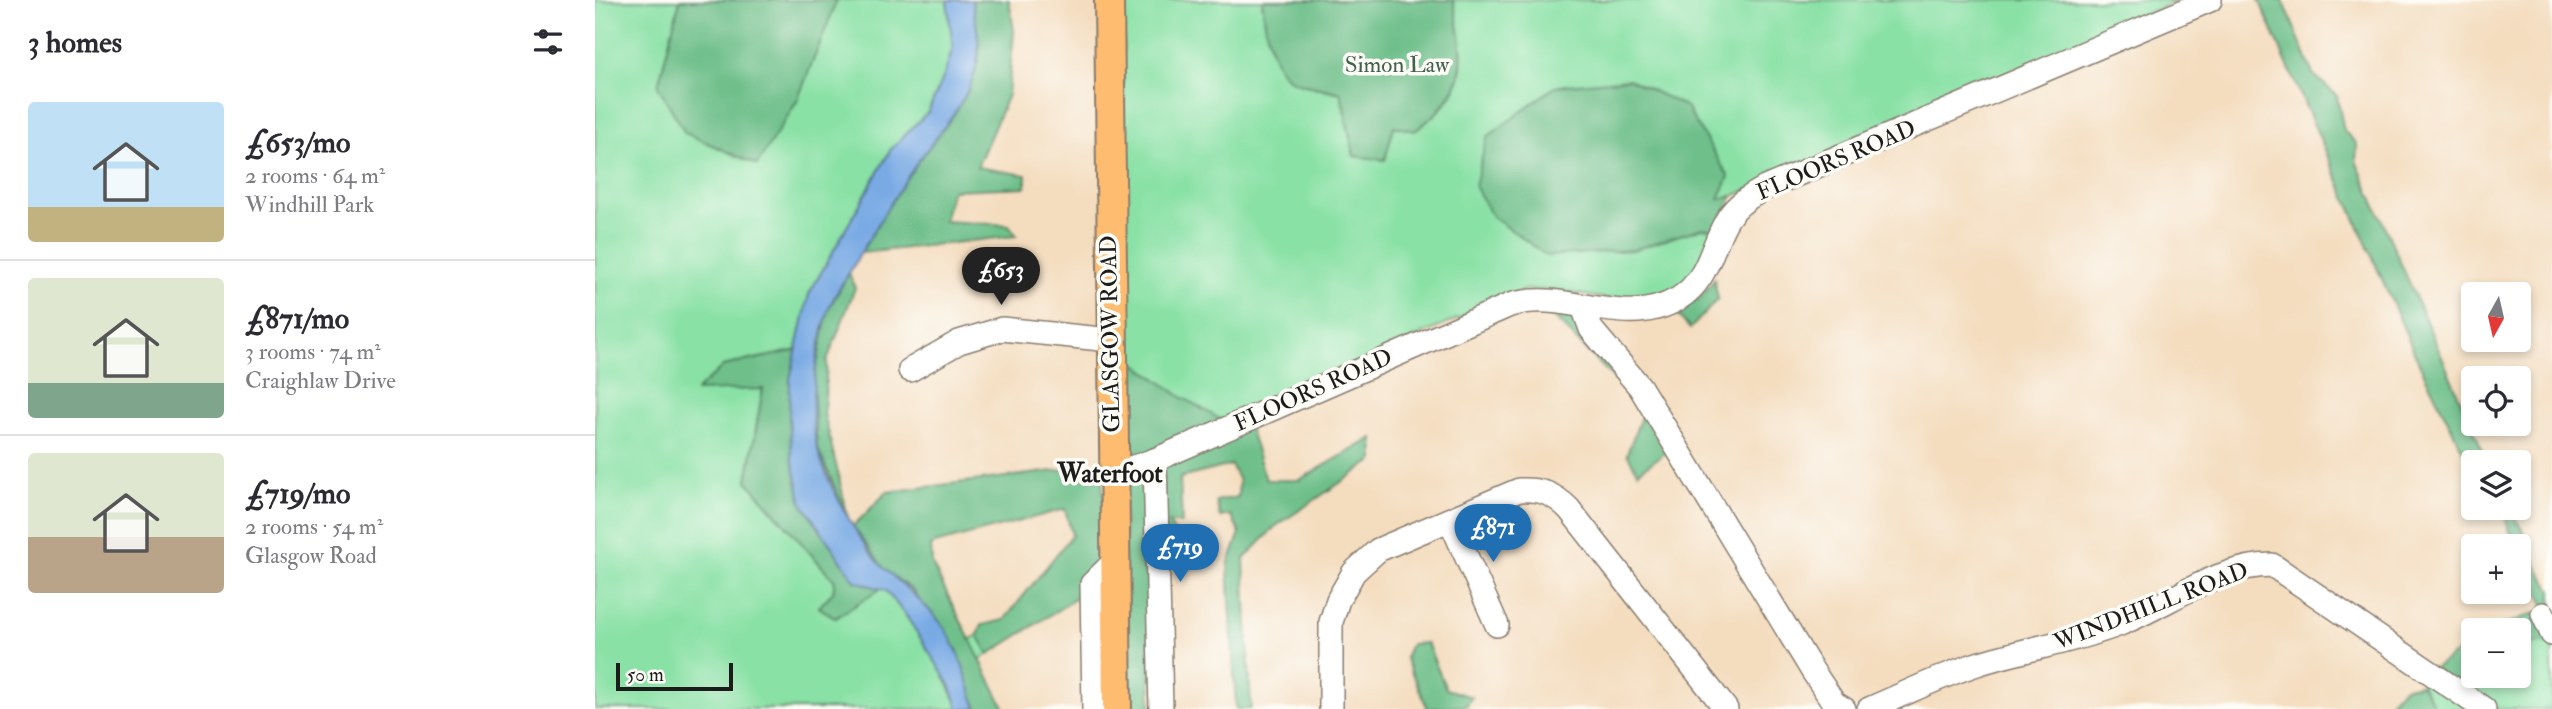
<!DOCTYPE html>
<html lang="en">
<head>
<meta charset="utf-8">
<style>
  body { margin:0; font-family:"IM FELL Double Pica",serif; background:#f7f7f7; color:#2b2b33; height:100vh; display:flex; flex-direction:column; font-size:26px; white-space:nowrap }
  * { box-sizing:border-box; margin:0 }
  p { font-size:23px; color:#7c7c81 }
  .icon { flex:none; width:38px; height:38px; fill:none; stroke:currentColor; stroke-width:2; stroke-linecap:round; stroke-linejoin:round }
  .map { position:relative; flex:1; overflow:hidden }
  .sheet { display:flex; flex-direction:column; background:#fff; width:595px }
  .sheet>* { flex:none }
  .needle { width:46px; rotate:188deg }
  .controls { position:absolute; left:1866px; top:282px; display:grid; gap:14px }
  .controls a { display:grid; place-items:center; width:70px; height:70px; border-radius:7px; background:#fff; box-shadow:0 4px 10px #0003; font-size:35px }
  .scale { position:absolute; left:21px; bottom:18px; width:117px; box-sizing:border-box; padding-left:7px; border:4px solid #1c1c1c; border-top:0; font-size:19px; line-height:24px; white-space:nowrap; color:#1c1c1c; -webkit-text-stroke:5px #fdfcf7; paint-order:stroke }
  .price { position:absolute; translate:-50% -60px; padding:0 16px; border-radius:24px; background:#1f6fb2; color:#fff; font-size:23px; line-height:46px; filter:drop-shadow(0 2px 4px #0008) }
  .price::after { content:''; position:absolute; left:50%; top:42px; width:21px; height:16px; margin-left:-10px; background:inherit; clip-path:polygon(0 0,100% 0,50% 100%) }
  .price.active { background:#222; color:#fff }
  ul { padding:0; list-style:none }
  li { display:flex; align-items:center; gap:21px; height:175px; padding:0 28px }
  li+li { border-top:2px solid #e1e1e2 }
  li span { display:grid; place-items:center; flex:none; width:196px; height:140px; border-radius:7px; color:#555 }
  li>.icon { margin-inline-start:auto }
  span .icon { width:84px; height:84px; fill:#fffc; stroke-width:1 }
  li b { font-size:30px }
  h2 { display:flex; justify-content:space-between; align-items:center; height:84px; padding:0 28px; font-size:30px }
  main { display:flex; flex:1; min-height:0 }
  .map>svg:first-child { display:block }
  .green { fill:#89e1a5; stroke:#527e60; stroke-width:2 }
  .forest { fill:#6ebf8a; stroke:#456e53; stroke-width:2 }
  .water { fill:#79aae4; stroke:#4a6380; stroke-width:2 }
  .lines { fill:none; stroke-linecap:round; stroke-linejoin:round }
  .minor-casing { stroke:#887c6e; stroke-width:26 }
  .major-casing { stroke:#887c6e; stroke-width:32 }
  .minor { stroke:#fff; stroke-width:23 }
  .major { stroke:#febc70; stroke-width:28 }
  .labels { text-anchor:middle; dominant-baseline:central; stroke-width:7; stroke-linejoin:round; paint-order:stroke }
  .park-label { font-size:23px; fill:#42614c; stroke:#fdfcf7 }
  .street-label { font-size:23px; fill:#1c1c1c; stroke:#fdfcf7 }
  .quarter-label { font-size:26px; font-weight:bold; fill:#1c1c1c; stroke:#fdfcf7 }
</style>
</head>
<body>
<main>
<section class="sheet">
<h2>3 homes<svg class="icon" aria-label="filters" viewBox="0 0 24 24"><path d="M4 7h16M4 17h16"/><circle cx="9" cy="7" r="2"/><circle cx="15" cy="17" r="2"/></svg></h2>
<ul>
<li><span style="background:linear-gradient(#bfe0f5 75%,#c2b280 0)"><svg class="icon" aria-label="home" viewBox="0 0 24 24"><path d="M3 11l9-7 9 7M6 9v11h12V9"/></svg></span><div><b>£653/mo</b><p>2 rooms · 64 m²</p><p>Windhill Park</p></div></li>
<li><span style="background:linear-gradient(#dfe7d0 75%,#7fa58c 0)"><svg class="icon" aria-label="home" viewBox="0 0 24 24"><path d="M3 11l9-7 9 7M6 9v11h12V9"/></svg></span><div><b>£871/mo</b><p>3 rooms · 74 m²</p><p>Craighlaw Drive</p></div></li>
<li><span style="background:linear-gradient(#dfe7d0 60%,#b9a48a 0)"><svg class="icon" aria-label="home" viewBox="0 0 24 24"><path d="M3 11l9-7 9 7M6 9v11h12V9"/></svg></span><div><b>£719/mo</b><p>2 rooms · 54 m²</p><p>Glasgow Road</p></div></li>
</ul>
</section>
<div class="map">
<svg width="1957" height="709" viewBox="0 0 1957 709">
  <rect width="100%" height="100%" fill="#fdfcf7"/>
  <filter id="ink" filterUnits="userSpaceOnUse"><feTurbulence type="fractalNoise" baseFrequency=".0143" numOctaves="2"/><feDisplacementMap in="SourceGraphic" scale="14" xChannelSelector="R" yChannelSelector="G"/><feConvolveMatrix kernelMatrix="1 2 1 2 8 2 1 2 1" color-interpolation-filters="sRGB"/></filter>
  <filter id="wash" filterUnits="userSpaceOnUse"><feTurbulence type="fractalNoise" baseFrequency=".00686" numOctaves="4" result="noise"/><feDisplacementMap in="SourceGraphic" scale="28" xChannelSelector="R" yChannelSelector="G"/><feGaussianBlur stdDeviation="1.57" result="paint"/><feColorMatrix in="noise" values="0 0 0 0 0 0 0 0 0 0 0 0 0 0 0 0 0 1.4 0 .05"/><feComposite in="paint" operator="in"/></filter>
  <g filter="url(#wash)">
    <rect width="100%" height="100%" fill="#f4ddbf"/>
    <!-- green -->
    <g class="green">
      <path d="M0 0H85L63 86 202 101 242 0H352L358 47 349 76 333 112 296 149 214 294 202 350 128 366 103 391 168 388 152 481 240 581 238 592 224 607 241 618 285 589 290 590C320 625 347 666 364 709H0Z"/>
      <path d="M528 0H667C669 21 676 71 698 81 712 87 731 89 746 93L759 156 790 160 799 126 820 131C877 89 871 64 858 0H1583L1138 196 1124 199 1038 250 1107 228 1121 230 1097 278 1050 305 958 290H929L628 421 585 396 529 355Z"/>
      <path d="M383 635 394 654 384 660 374 640Z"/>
      <path d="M1943 643H1957V709H1836L1837 701 1826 684 1833 677 1858 683 1878 671V676H1923V648Z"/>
    </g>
    <!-- forest -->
    <g class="forest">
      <path d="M85 0H242L202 101 162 165 90 133 63 86Z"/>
      <path d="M377 0H414L419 31 413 95 382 167 431 175V187L357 190 349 221 414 225 422 236 266 253C283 223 301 193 320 166 344 133 376 100 383 59 386 39 380 19 377 0Z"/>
      <path d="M667 0H858C872 61 874 90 820 131L799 126 790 160 759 156 746 93C731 88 712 87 698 81 676 71 669 21 667 0Z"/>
      <path d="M1664 0H1688L1718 74 1742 96 1749 131 1762 144 1761 161 1891 458 1873 461 1824 363Z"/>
      <path d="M1034 79 1091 107 1134 177 1124 199 1138 196 1121 230 1107 228 1038 250 952 256 897 216 880 186 892 137 961 86Z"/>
      <path d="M254 273 260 288 232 361 229 413 253 517 222 447 218 383 233 310Z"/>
      <path d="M1119 279 1123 299 1095 329 1080 312 1105 298Z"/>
      <path d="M927 311 974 312 1031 379 1080 455 1070 453 1043 472 1032 454 1049 409 958 316Z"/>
      <path d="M202 350 195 379 197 458 207 503 260 581 285 589 240 618 224 607 238 592 240 581 152 481 168 389 101 391 128 366Z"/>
      <path d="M529 355 585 396 628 421 529 463Z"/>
      <path d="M654 427 671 480H704L778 438 779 460 681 526 649 559 656 709H641L633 565 645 533 636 515 625 517 621 501 643 497 644 481 636 465 585 478 587 523H574L583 537 570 552 566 467Z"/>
      <path d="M506 465 509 501 506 558 493 572 491 592 394 654 383 635 387 625 409 620 477 535 470 509 336 545 337 564 410 709H382L362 649 316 589 290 570 258 526 292 492Z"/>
      <path d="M551 478 556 709H530L529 486Z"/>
      <path d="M1915 510 1932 537 1943 569 1957 590V622L1914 529 1909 515Z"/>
      <path d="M1939 613 1955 643H1943L1923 648V630H1897Z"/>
      <path d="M1878 641V671L1858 684 1839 668Z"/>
      <path d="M832 643 851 689 877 697 871 706 833 709 810 658 816 644Z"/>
      <path d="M1826 684 1837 701 1836 709H1788L1808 688Z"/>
    </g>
    <!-- water -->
    <path class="water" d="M352 0H377C380 19 385 38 383 58 377 100 343 133 320 166 297 200 276 235 256 270 248 283 237 297 233 312 221 350 212 408 222 447 231 481 266 548 292 571 311 588 329 602 345 622 365 647 372 679 382 709H364L355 685 310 614 290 590 260 581 207 503 197 458 194 419 195 379 214 294 296 149 333 112 349 76 358 47Z"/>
  </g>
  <g filter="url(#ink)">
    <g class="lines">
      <defs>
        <g id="minor">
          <path d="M988 307 996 329 1045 387 1217 670 1239 703 1249 709"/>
          <path d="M315 370 364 342 407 329 516 340"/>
          <path d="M560 460 566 709"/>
          <path d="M517 474 560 460 915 305C971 288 1028 331 1083 299 1115 279 1115 247 1133 218 1142 204 1156 196 1170 188L1615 0"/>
          <path d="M855 520 902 625"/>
          <path d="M1948 614 1957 634"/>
          <path d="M499 709 497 584 519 562"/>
          <path d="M736 709V622L743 600 759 572 783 550 924 490C946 489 958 493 974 509L1131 709"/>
          <path d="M1274 709C1310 694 1345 676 1382 664 1430 649 1479 642 1525 624 1575 604 1623 565 1677 565L1889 709"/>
        </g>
        <path id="major" d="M514 0 522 709"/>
      </defs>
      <!-- minor casing -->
      <use href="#minor" class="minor-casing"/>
      <!-- major casing -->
      <use href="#major" class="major-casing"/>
      <!-- minor -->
      <use href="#minor" class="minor"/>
      <!-- major -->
      <use href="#major" class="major"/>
    </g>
  </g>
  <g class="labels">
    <!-- park labels -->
    <g class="park-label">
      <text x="802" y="64">Simon Law</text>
    </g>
    <!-- street labels -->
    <g class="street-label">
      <text transform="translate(1241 160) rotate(-23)">FLOORS ROAD</text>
      <text transform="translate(515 334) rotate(-91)">GLASGOW ROAD</text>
      <text transform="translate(718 390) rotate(-24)">FLOORS ROAD</text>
      <text transform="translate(1556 606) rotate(-21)">WINDHILL ROAD</text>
    </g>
    <!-- quarter labels -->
    <g class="quarter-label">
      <text x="515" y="474">Waterfoot</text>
    </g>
  </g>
</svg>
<div class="controls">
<a><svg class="needle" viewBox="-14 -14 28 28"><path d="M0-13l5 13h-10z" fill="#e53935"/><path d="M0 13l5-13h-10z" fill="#7c7c81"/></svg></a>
<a><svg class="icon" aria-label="locate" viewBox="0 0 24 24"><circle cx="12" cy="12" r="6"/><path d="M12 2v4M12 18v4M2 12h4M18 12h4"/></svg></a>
<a><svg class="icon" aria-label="layers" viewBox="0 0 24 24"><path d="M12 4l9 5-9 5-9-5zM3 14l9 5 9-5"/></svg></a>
<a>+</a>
<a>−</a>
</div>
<div class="scale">50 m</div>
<b class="price active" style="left:406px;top:307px">£653</b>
<b class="price" style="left:898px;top:564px">£871</b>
<b class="price" style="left:585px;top:584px">£719</b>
</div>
</main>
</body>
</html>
